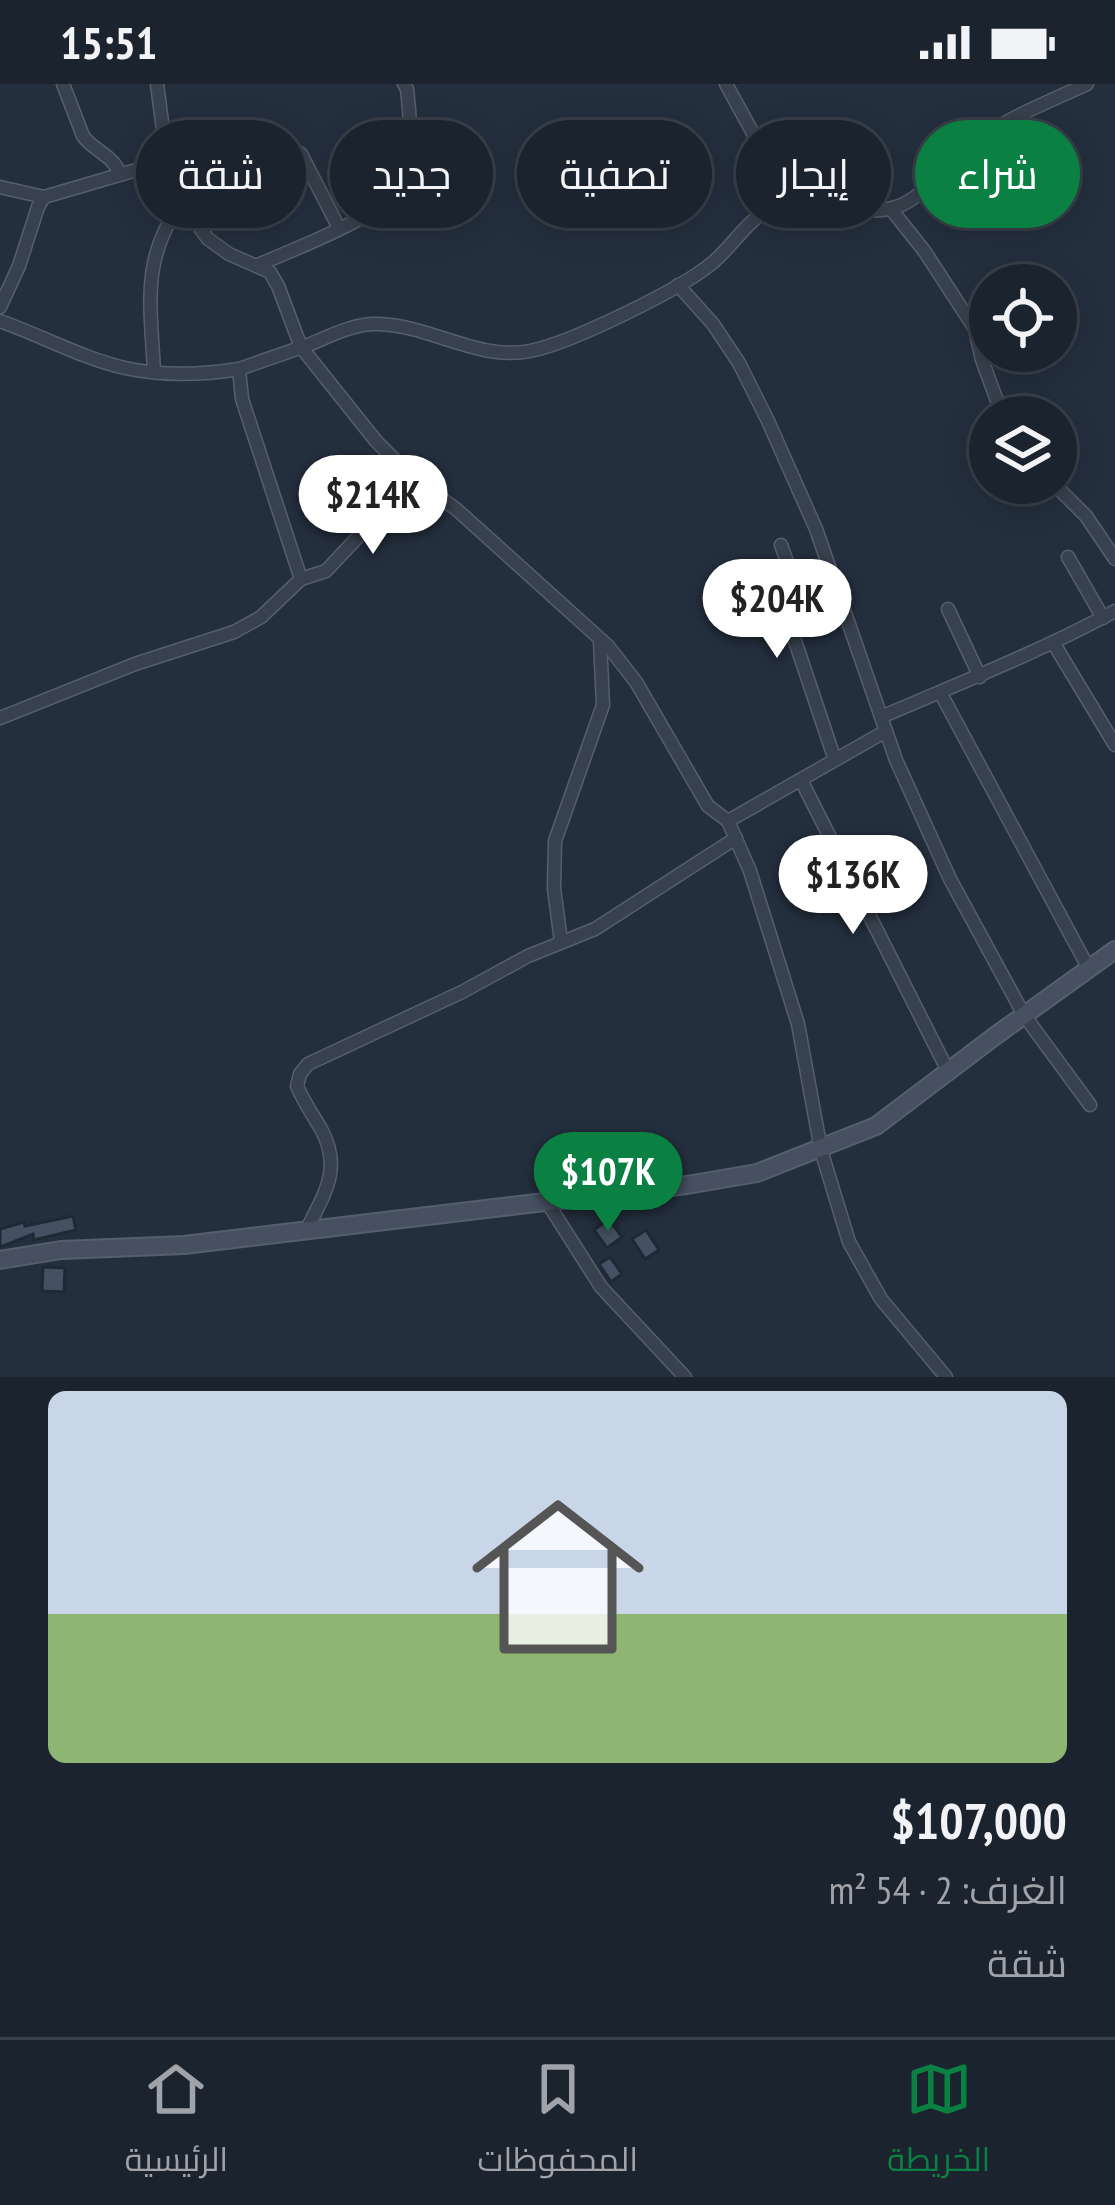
<!DOCTYPE html>
<html lang="ar">
<head>
<meta charset="utf-8">
<style>
  body { margin:0; font-family:"PT Sans Narrow",Cairo,sans-serif; background:#242b36; color:#f1f3f6; direction:rtl; height:100vh; display:flex; flex-direction:column; font-size:45px; white-space:nowrap }
  * { box-sizing:border-box; margin:0 }
  p { font-size:39px; color:#a0a4aa }
  .icon { flex:none; width:66px; height:66px; fill:none; stroke:currentColor; stroke-width:2; stroke-linecap:round; stroke-linejoin:round }
  .map { position:relative; height:1293px; overflow:hidden; direction:ltr }
  .side { display:flex; flex-direction:column; background:#1b232e; flex:1 }
  .side>* { flex:none }
  .guide { position:absolute; left:36px; top:36px; width:1044px; height:108px; direction:rtl; display:flex; gap:24px }
  .fabs { position:absolute; left:969px; top:180px; display:grid; gap:24px }
  .fabs a { display:grid; place-items:center; width:108px; height:108px; border-radius:50%; background:#1b232e; box-shadow:0 6px 30px #0003,0 0 0 3px #39404a; font-size:60px }
  .price { position:absolute; translate:-50% -102px; padding:0 27px; border-radius:42px; background:#fff; color:#222; font-size:39px; line-height:78px; filter:drop-shadow(0 3px 6px #0008) }
  .price::after { content:''; position:absolute; left:50%; top:72px; width:36px; height:27px; margin-left:-18px; background:inherit; clip-path:polygon(0 0,100% 0,50% 100%) }
  .price.selected { background:#0b8043; color:#fff }
  ul { padding:0; list-style:none }
  li { display:grid; align-content:center; gap:24px; height:636px; padding:0 48px }
  li span { display:grid; place-items:center; height:372px; border-radius:18px; color:#555 }
  li>.icon { margin-inline-start:auto }
  span .icon { width:216px; height:216px; fill:#fffc; stroke-width:1 }
  li b { font-size:51px }
  .pill { padding:0 42px; border-radius:54px; background:#1b232e; box-shadow:0 6px 30px #0003,0 0 0 3px #39404a; font-size:42px; line-height:108px }
  .pill.selected { background:#0b8043; color:#fff }
  .status { display:flex; justify-content:space-between; align-items:center; height:84px; padding:0 60px; background:#1b232e; direction:ltr }
  .status svg { height:33px; fill:currentColor }
  .tabs { display:flex; justify-content:space-around; align-items:center; height:168px; border-top:3px solid #39404a; background:#1b232e; font-size:33px; color:#a0a4aa }
  .tabs a { display:grid; justify-items:center; gap:6px }
  .tabs .selected { color:#0b8043 }
  .map>svg:first-child { display:block }
  .building { fill:#455162; stroke:#1f2835; stroke-width:3 }
  .lines { fill:none; stroke-linecap:round; stroke-linejoin:round }
  .street-casing { stroke:#565f6c; stroke-width:15 }
  .secondary-casing { stroke:#565f6c; stroke-width:20 }
  .street { stroke:#38414e; stroke-width:12 }
  .secondary { stroke:#465061; stroke-width:16 }
</style>
</head>
<body>
<div class="status"><b>15:51</b><svg viewBox="0 0 49 12"><path d="M0 12V9h3v3zM5 12V6h3v6zM10 12V3h3v9zM15 12V0h3v12zM26 1h20v11H26zM47 4h2v5h-2z"/></svg></div>
<div class="map">
<svg width="1115" height="1293" viewBox="0 0 1115 1293">
  <rect width="100%" height="100%" fill="#242f3e"/>
  <!-- building -->
  <g class="building">
    <path d="M73 1132 76 1146 34 1156 33 1150 0 1163V1145L24 1138 25 1142Z"/>
    <path d="M609 1135 622 1153 607 1164 594 1146Z"/>
    <path d="M646 1146 659 1166 645 1175 632 1155Z"/>
    <path d="M610 1173 622 1190 611 1198 599 1180Z"/>
    <path d="M43 1183 65 1184 64 1208 42 1207Z"/>
  </g>
  <g class="lines">
    <defs>
      <g id="street">
        <path d="M63 0 83 52C95 68 112 70 120 90"/>
        <path d="M157 0 167 77 182 119 208 155 229 170 270 188 278 202 301 263 376 357 413 394 456 425 608 562 636 598 708 722 728 737 750 787 798 940 821 1066 849 1158 881 1215 946 1293"/>
        <path d="M726 0 790 117"/>
        <path d="M0 103 44 113"/>
        <path d="M891 125 925 168 975 245 982 276 1003 333"/>
        <path d="M189 130 290 63 301 70 339 144"/>
        <path d="M258 181C293 165 387 132 402 98 415 68 410 36 407 5L404 0"/>
        <path d="M678 201 713 240 739 279 768 337 816 445 896 676 950 795 1024 931 1090 1021"/>
        <path d="M0 223 19 182 38 123 44 113 167 77"/>
        <path d="M0 237C40 251 84 275 125 284 162 292 202 291 239 285"/>
        <path d="M154 288C151 224 140 173 182 119"/>
        <path d="M1053 399 1086 432 1115 475"/>
        <path d="M781 461 798 508 789 539 835 676"/>
        <path d="M1068 473 1103 534"/>
        <path d="M301 495 326 487 413 394"/>
        <path d="M948 525 980 593"/>
        <path d="M1054 560 1115 661"/>
        <path d="M940 608 1089 885"/>
        <path d="M881 633C960 599 1039 568 1115 527"/>
        <path d="M0 634 135 580 234 548 261 533 301 495 242 315 239 285C262 277 285 269 308 261 330 252 354 239 378 240 430 241 477 277 530 267 571 259 679 206 711 180 732 163 747 136 771 124 813 103 853 137 896 123 923 115 950 77 973 59 1007 34 1048 18 1087 0"/>
        <path d="M801 696 948 987"/>
        <path d="M728 737 886 647"/>
        <path d="M561 858 554 804 555 757 603 621 600 556"/>
        <path d="M547 1118 601 1203 685 1293"/>
        <path d="M306 1147C324 1110 343 1085 321 1045 313 1031 303 1017 297 1002L300 990 308 980 462 908 528 872 595 845 736 754"/>
      </g>
      <path id="secondary" d="M0 1176 61 1166 184 1161 687 1101 757 1089 876 1042 995 952 1115 866"/>
    </defs>
    <!-- street casing -->
    <use href="#street" class="street-casing"/>
    <!-- secondary casing -->
    <use href="#secondary" class="secondary-casing"/>
    <!-- street -->
    <use href="#street" class="street"/>
    <!-- secondary -->
    <use href="#secondary" class="secondary"/>
  </g>
</svg>
<div class="fabs">
<a><svg class="icon" aria-label="locate" viewBox="0 0 24 24"><circle cx="12" cy="12" r="6"/><path d="M12 2v4M12 18v4M2 12h4M18 12h4"/></svg></a>
<a><svg class="icon" aria-label="layers" viewBox="0 0 24 24"><path d="M12 4l9 5-9 5-9-5zM3 14l9 5 9-5"/></svg></a>
</div>
<b class="price" style="left:373px;top:473px">$214K</b>
<b class="price" style="left:777px;top:577px">$204K</b>
<b class="price" style="left:853px;top:853px">$136K</b>
<b class="price selected" style="left:608px;top:1150px">$107K</b>
<div class="guide">
<a class="pill selected">شراء</a>
<a class="pill">إيجار</a>
<a class="pill">تصفية</a>
<a class="pill">جديد</a>
<a class="pill">شقة</a>
</div>
</div>
<section class="side">
<ul>
<li><span style="background:linear-gradient(#c9d6e8 60%,#8fb573 0)"><svg class="icon" aria-label="home" viewBox="0 0 24 24"><path d="M3 11l9-7 9 7M6 9v11h12V9"/></svg></span><div><b>$107,000</b><p>الغرف: 2 · 54 m²</p><p>شقة</p></div></li>
</ul>
</section>
<nav class="tabs">
<a class="selected"><svg class="icon" aria-label="map" viewBox="0 0 24 24"><path d="M3 6l6-2 6 2 6-2v14l-6 2-6-2-6 2zM9 4v14M15 6v14"/></svg>الخريطة</a>
<a><svg class="icon" aria-label="saved" viewBox="0 0 24 24"><path d="M7 4h10v16l-5-4-5 4z"/></svg>المحفوظات</a>
<a><svg class="icon" aria-label="home" viewBox="0 0 24 24"><path d="M3 11l9-7 9 7M6 9v11h12V9"/></svg>الرئيسية</a>
</nav>
</body>
</html>
